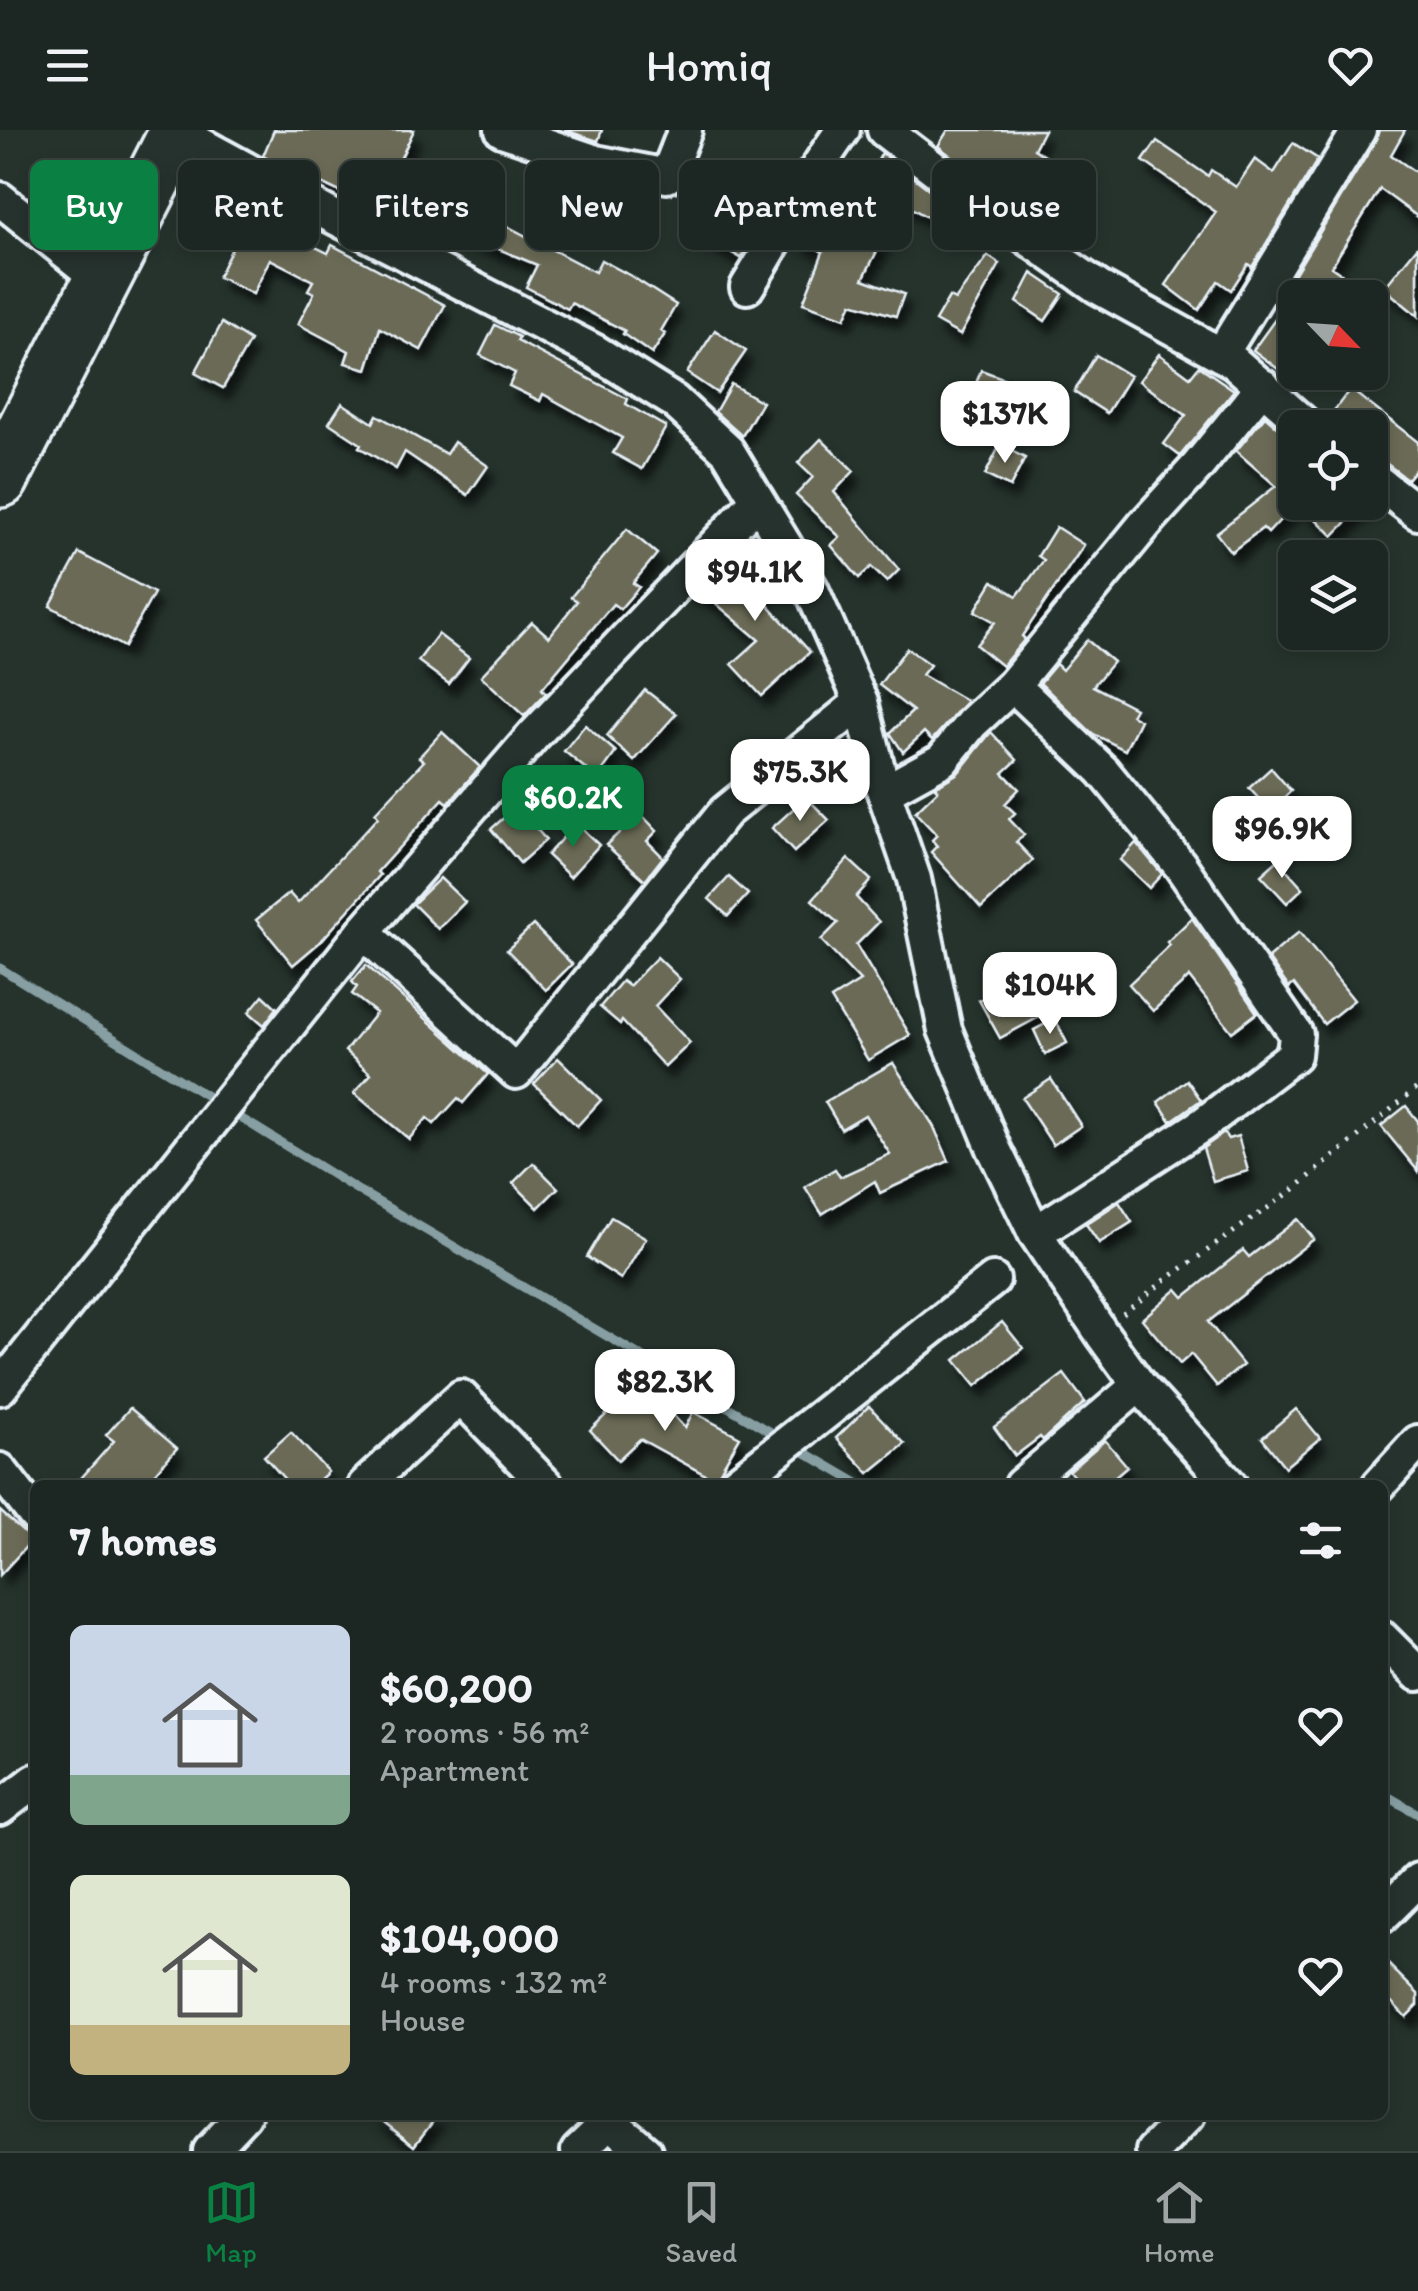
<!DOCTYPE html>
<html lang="en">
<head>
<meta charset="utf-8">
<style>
  body { margin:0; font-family:Itim,sans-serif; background:#252e2a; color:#f1f3f6; height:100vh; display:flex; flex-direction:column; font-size:38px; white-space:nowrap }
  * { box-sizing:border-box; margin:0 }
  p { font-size:32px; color:#a0a5a5 }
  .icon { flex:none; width:55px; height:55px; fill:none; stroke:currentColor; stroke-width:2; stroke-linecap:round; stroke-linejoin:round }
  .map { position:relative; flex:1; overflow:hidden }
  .panel { position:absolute; left:30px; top:1350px; width:1358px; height:640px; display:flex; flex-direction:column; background:#1c2622; border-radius:15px; box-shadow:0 5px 15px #0003,0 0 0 2px #3a4340 }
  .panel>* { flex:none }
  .guide { position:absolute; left:30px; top:30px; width:1360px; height:90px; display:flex; gap:20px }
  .needle { width:65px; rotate:115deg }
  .fabs { position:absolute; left:1278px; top:150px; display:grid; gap:20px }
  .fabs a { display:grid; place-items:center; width:110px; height:110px; border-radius:15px; background:#1c2622; box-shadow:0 5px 15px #0003,0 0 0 2px #3a4340; font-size:50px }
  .price { position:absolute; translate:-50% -85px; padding:0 22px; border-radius:20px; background:#fff; color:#222; font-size:32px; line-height:65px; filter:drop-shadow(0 2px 5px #0008) }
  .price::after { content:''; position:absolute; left:50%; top:60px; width:30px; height:22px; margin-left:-15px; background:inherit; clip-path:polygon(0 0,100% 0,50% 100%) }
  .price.active { background:#0b8043; color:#fff }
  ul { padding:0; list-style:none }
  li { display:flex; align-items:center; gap:30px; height:250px; padding:0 40px }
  li span { display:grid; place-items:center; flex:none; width:280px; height:200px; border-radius:15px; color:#555 }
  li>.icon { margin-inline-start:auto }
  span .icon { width:120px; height:120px; fill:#fffc; stroke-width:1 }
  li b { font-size:42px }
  h2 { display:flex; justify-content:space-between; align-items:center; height:120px; padding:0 40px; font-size:42px }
  .tag { padding:0 35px; border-radius:15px; background:#1c2622; box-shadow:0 5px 15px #0003,0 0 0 2px #3a4340; font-size:35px; line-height:90px }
  .tag.active { background:#0b8043; color:#fff }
  header { display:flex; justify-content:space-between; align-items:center; height:130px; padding:0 40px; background:#1c2622; font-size:45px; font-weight:600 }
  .tab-bar { display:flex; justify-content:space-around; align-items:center; height:140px; border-top:2px solid #3a4340; background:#1c2622; font-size:28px; color:#a0a5a5 }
  .tab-bar a { display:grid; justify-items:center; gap:5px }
  .tab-bar .active { color:#0b8043 }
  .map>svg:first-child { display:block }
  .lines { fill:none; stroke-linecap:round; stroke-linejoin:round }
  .stream { stroke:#879fa3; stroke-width:9 }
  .building { fill:#6b6a56; stroke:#e8f1f8; stroke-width:2.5; filter:url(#shadow) }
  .street-casing { stroke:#e8f1f8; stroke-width:40 }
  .highway-casing { stroke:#e8f1f8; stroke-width:62 }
  .path { stroke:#e8f1f8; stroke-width:5; stroke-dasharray:2.5 8; stroke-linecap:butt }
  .street { stroke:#26332d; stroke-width:32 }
  .highway { stroke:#26332d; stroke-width:55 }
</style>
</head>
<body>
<header><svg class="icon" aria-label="menu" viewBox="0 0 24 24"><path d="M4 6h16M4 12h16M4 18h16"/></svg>Homiq<svg class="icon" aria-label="heart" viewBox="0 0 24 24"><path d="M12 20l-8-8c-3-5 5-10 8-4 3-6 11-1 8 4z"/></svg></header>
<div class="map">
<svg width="1418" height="2021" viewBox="0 0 1418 2021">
  <defs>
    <filter id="shadow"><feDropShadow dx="6" dy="11" stdDeviation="5" flood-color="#0009"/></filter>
  </defs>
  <rect width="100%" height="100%" fill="#26332d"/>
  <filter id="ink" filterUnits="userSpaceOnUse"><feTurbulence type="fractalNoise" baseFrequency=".01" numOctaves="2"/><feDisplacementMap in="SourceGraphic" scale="20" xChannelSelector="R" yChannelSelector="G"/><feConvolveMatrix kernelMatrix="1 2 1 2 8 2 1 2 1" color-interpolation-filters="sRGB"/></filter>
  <g filter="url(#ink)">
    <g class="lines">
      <!-- stream -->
      <g class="stream">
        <path d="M0 838 218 973"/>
        <path d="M231 982 359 1061 781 1308"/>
        <path d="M794 1316 861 1355"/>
        <path d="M1382 1663 1418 1684"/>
      </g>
    </g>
    <!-- building -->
    <g class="building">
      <path d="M274 0H414L396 38 595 142 601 130 631 146 676 175 661 201 665 204 652 224 623 204 625 201 571 173 568 179 526 157 537 135 446 97 442 106 413 92 412 95 360 68 359 71 323 54 322 56 312 52 263 26Z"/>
      <path d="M564 0H602L598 11Z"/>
      <path d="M948 0H1044L1034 19 1070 42 1041 85 996 56 994 59 938 16Z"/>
      <path d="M1379 0H1405L1391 25 1418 44V87L1380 59 1331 137 1376 168H1326L1311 157 1305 168 1295 164V233L1286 245 1253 220 1294 163 1286 158 1376 10Z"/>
      <path d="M1157 11 1208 46 1211 40 1236 57 1255 29 1274 43 1293 13 1318 29 1252 137 1248 134 1231 160 1218 151 1199 180 1166 155 1216 82 1143 31Z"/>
      <path d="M882 23 973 93 964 108 866 52Z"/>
      <path d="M555 39 575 46 563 75 543 66Z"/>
      <path d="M817 77 882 111 863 149 904 164 896 186 852 173 845 188 803 173 823 122 799 109Z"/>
      <path d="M242 81 328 123 332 115 445 175 421 220 380 198 367 239 345 233 349 221 298 194 314 163 308 160 313 151 270 129 253 164 218 147 235 112 229 109Z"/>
      <path d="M717 88 753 108 741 128 706 108Z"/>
      <path d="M1418 116V186L1384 158Z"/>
      <path d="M988 126 1000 134 960 205 935 191 949 167 955 170Z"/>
      <path d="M1032 143 1063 164 1045 191 1017 172Z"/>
      <path d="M222 193 250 211 223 258 195 243Z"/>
      <path d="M495 195 519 207 517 211 628 269 626 274 666 297 642 339 613 323 622 308 543 264 540 271 509 256 515 243 480 225Z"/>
      <path d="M715 200 746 221 717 263 687 243Z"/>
      <path d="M1159 224 1190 247 1199 236 1234 260 1180 326 1164 314 1186 285 1139 251Z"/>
      <path d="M1096 225 1130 246 1107 283 1074 262Z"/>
      <path d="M981 240 1008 250 995 288 967 277Z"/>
      <path d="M731 254 762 272 742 306 715 282Z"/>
      <path d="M1350 259 1418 312V336L1407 349 1382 330 1370 326V298H1328L1327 290Z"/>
      <path d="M342 273 373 293 377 285 446 324 454 312 488 336 468 365 405 322 396 339 359 317 361 314 329 293Z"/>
      <path d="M1265 286 1295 312V374L1268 403 1263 398 1231 422 1216 403 1276 356 1236 321Z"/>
      <path d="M821 309 854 341 834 362 899 440 887 452 871 437 859 448 831 415 840 407 796 365 813 347 798 333Z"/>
      <path d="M1000 315 1025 328 1010 357 985 345Z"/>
      <path d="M1299 372H1366L1333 406Z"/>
      <path d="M1056 397 1084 415 1022 506 1025 509 1002 536 976 515 995 492 975 481 993 451 1017 466 1044 430 1038 426Z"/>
      <path d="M627 399 657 424 633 453 639 457 620 479 613 474 542 559 546 563 524 586 481 546 532 492 549 507 577 471 571 467Z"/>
      <path d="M736 422 771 451 759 465 810 522 762 566 732 534 759 510 700 460Z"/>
      <path d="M79 423 154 463 124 517 50 476Z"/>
      <path d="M438 504 469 528 449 554 418 531Z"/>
      <path d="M1087 510 1113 532 1093 556 1135 578 1131 585 1140 590 1125 620 1092 603 1040 553 1056 534 1062 540Z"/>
      <path d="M907 518 930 535 922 545 967 571 932 610 924 602 903 622 890 603 913 581 879 555Z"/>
      <path d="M645 560 676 584 634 631 607 606Z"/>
      <path d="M585 595 616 622 597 648 564 621Z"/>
      <path d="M442 602 480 637 448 673 443 669 377 742 380 745 320 812 293 835 256 790 289 763 298 773 378 687 375 683 424 631 419 627Z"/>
      <path d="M991 602 1017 630 1003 643 1019 659 1005 674 1015 683 1009 689 1024 705 1016 712 1033 730 981 778 931 722 937 716 932 710 937 705 915 682 938 660 935 657 958 643Z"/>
      <path d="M1271 638 1291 661 1270 681 1249 658Z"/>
      <path d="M806 667 829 690 794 722 772 698Z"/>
      <path d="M517 676 546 710 520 733 491 699Z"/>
      <path d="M640 683 657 701 647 711 663 727 645 750 606 715Z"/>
      <path d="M576 693 599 715 570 747 547 725Z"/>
      <path d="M1136 713 1162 744 1149 758 1120 730Z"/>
      <path d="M848 729 871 750 856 767 879 792 856 815 910 905 868 930 831 869 860 851 821 810 838 793 812 770Z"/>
      <path d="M1278 730 1303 758 1287 773 1261 745Z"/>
      <path d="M729 747 748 764 728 786 709 769Z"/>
      <path d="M440 748 465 772 438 799 413 774Z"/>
      <path d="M1192 788 1257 883 1232 902 1189 847 1153 881 1129 854 1170 815 1167 812Z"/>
      <path d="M533 795 572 834 546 860 507 820Z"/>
      <path d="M1299 802 1354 870 1324 894 1294 854 1289 858 1268 828Z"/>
      <path d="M657 827 680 849 655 876 690 913 665 937 622 891 620 894 600 877 622 851 629 856Z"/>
      <path d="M366 835 488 944 463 973 458 968 434 994 427 988 409 1009 354 963 371 944 345 921 376 883 352 864 357 857 352 852Z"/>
      <path d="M1019 848 1039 887 1000 908 979 870Z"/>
      <path d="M263 865 277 878 264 895 249 882Z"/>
      <path d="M1055 889 1067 913 1045 924 1034 900Z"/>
      <path d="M558 928 601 970 577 996 534 954Z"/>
      <path d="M893 933 933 995 949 1031 880 1063 875 1051 822 1084 805 1057 835 1039 840 1047 890 1024 865 985 841 999 825 972Z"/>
      <path d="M1051 949 1081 996 1053 1015 1022 968Z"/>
      <path d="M1187 950 1201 970 1171 991 1158 972Z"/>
      <path d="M1406 976 1418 991V1041L1381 996Z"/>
      <path d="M1224 1003 1228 1009 1238 1006 1248 1041 1213 1051 1203 1018Z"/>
      <path d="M533 1033 558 1058 538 1078 513 1053Z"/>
      <path d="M1119 1072 1132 1092 1099 1113 1086 1094Z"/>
      <path d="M611 1087 646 1108 621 1149 587 1127Z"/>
      <path d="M1298 1089 1314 1109 1208 1192 1243 1235 1217 1256 1191 1224 1180 1234 1142 1189 1177 1159 1184 1167 1243 1120 1249 1127Z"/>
      <path d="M1002 1192 1023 1218 976 1256 955 1230Z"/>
      <path d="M1064 1244 1085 1272 1043 1310 1040 1307 1015 1326 994 1297Z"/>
      <path d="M636 1256 652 1273 657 1268 685 1298 693 1282 740 1307 715 1350 640 1309 618 1330 590 1300Z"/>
      <path d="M869 1276 905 1314 869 1343 836 1308Z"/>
      <path d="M130 1278 177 1318 144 1355H75L114 1311 106 1305Z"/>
      <path d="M1296 1279 1320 1308 1285 1337 1262 1308Z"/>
      <path d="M291 1302 328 1342 314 1355H290L264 1326Z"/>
      <path d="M1105 1310 1127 1336 1105 1355H1081L1069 1341Z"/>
      <path d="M0 1381 32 1410 0 1445Z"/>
      <path d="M1382 1828 1418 1864V1875L1406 1887 1382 1862Z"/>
      <path d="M375 1985H438L414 2016Z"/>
    </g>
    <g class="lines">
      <defs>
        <g id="street">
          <path d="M502 0 596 32 667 46 685 0"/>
          <path d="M884 0 999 88 1098 157 1234 232 1309 298"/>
          <path d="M178 2 332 86 596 222 674 271 728 321 811 458 861 572 884 662 914 749 945 900 994 1019 1035 1103 1102 1204 1139 1255 1230 1355"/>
          <path d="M0 69 102 151"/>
          <path d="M747 157C780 105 807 49 843 0"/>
          <path d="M1221 225 1359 0"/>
          <path d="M1370 346 1418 383"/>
          <path d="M757 371 534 605 363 802 516 942 725 682 861 572"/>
          <path d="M1013 555 1103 641 1180 735 1296 904 1294 925 1202 995 1035 1103"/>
          <path d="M884 662 942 630 972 593 1013 555 1145 394 1196 338 1263 256"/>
          <path d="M0 1258 363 802"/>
          <path d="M0 1340 35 1385"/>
          <path d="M365 1355 461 1267 546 1355"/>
          <path d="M734 1355 993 1150"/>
          <path d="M1021 1355 1139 1255"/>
          <path d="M1379 1355 1418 1312"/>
          <path d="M1382 1508 1418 1544"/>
          <path d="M0 1678 35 1651"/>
          <path d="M1382 1786 1418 1750"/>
          <path d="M602 1985 645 2021"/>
          <path d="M210 2021 244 1985"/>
          <path d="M578 2021 616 1985"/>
          <path d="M1153 2021 1188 1985"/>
        </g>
        <path id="highway" d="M0 349 179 0"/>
      </defs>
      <!-- street casing -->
      <use href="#street" class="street-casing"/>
      <!-- highway casing -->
      <use href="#highway" class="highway-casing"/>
      <!-- path -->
      <path class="path" d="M1123 1184 1164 1151 1293 1060 1418 957"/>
      <!-- street -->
      <use href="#street" class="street"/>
      <!-- highway -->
      <use href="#highway" class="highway"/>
    </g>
  </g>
</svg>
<div class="fabs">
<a><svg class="needle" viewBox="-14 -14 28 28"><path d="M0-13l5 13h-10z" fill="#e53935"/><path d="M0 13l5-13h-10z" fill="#a0a5a5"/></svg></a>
<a><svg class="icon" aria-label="locate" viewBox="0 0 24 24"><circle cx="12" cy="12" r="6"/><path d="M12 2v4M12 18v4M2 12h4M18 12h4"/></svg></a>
<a><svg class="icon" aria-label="layers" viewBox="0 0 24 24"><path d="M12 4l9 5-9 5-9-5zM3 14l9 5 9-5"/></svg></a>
</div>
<b class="price" style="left:1005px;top:336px">$137K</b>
<b class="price" style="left:755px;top:494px">$94.1K</b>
<b class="price" style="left:800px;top:694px">$75.3K</b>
<b class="price active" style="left:573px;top:720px">$60.2K</b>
<b class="price" style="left:1282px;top:751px">$96.9K</b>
<b class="price" style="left:1050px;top:907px">$104K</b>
<b class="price" style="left:665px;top:1304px">$82.3K</b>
<div class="guide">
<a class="tag active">Buy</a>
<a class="tag">Rent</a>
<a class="tag">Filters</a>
<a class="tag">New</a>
<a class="tag">Apartment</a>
<a class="tag">House</a>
</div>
<section class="panel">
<h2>7 homes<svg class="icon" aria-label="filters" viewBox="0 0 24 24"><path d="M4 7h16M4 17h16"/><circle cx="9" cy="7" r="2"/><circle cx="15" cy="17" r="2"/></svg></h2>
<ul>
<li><span style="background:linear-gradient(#c9d6e8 75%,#7fa58c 0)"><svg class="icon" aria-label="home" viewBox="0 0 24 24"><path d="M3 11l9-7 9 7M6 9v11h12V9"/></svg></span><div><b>$60,200</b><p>2 rooms · 56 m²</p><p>Apartment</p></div><svg class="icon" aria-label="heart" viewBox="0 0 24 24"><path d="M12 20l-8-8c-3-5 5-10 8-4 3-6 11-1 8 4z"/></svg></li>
<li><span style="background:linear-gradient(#dfe7d0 75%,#c2b280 0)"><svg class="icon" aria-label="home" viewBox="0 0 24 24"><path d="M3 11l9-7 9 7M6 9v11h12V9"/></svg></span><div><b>$104,000</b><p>4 rooms · 132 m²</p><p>House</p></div><svg class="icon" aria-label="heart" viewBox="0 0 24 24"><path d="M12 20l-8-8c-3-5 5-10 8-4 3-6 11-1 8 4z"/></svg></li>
</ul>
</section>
</div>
<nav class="tab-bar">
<a class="active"><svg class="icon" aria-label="map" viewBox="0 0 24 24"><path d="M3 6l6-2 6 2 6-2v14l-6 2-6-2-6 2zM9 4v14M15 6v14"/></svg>Map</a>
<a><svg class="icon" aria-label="saved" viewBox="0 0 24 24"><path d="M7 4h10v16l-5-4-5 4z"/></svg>Saved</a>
<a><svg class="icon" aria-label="home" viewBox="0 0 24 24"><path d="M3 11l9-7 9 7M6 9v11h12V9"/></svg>Home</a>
</nav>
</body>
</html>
